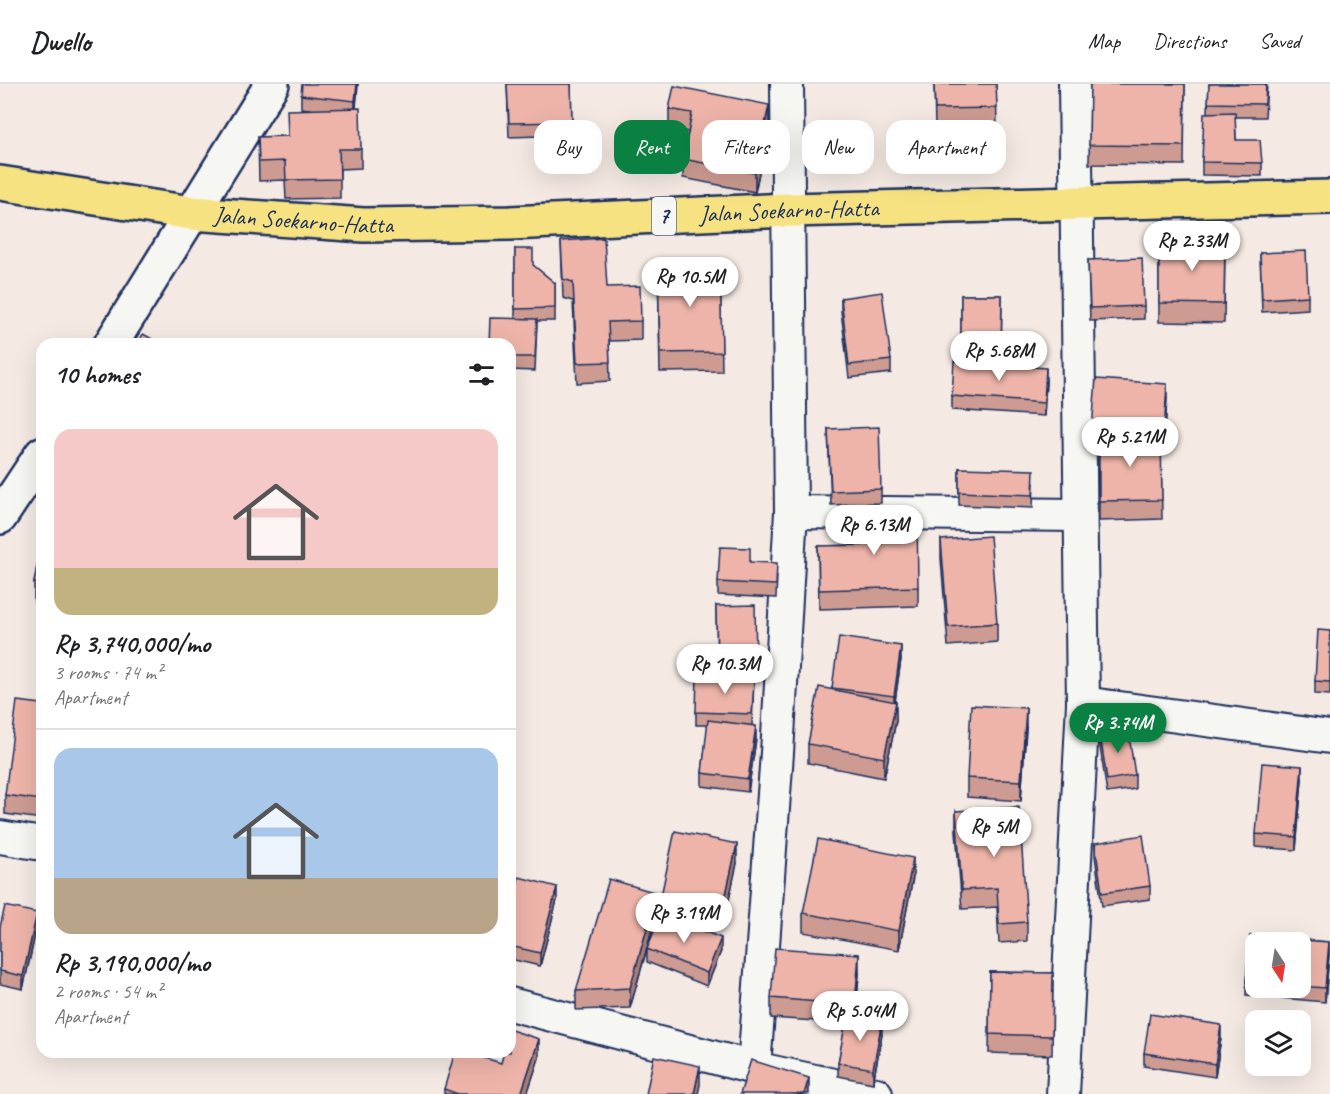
<!DOCTYPE html>
<html lang="en">
<head>
<meta charset="utf-8">
<style>
  body { margin:0; font-family:Caveat,sans-serif; background:#f6f6f6; color:#202124; height:100vh; display:flex; flex-direction:column; font-size:22px; white-space:nowrap }
  * { box-sizing:border-box; margin:0 }
  p { font-size:20px; color:#757577 }
  .icon { flex:none; width:33px; height:33px; fill:none; stroke:currentColor; stroke-width:2; stroke-linecap:round; stroke-linejoin:round }
  .map { position:relative; flex:1; overflow:hidden }
  .drawer { position:absolute; left:36px; top:254px; width:480px; height:720px; display:flex; flex-direction:column; background:#fff; border-radius:18px; box-shadow:0 6px 24px #0002 }
  .drawer>* { flex:none }
  .top-card { position:absolute; left:534px; top:36px; width:570px; height:54px; display:flex; gap:12px }
  .needle { width:39px; rotate:168deg }
  .fabs { position:absolute; left:1245px; top:848px; display:grid; gap:12px }
  .fabs a { display:grid; place-items:center; width:66px; height:66px; border-radius:12px; background:#fff; box-shadow:0 6px 24px #0002; font-size:30px }
  .price { position:absolute; translate:-50% -51px; padding:0 14px; border-radius:21px; background:#fff; color:#222; font-size:20px; line-height:39px; filter:drop-shadow(0 2px 3px #0008) }
  .price::after { content:''; position:absolute; left:50%; top:36px; width:18px; height:14px; margin-left:-9px; background:inherit; clip-path:polygon(0 0,100% 0,50% 100%) }
  .price.current { background:#0b8043; color:#fff }
  ul { padding:0; list-style:none }
  li { display:grid; align-content:center; gap:12px; height:318px; padding:0 18px }
  li+li { border-top:2px solid #e0e0e0 }
  li span { display:grid; place-items:center; height:186px; border-radius:18px; color:#555 }
  li>.icon { margin-inline-start:auto }
  span .icon { width:108px; height:108px; fill:#fffc; stroke-width:1 }
  li b { font-size:26px }
  h2 { display:flex; justify-content:space-between; align-items:center; height:72px; padding:0 18px; font-size:26px }
  .tag { padding:0 21px; border-radius:18px; background:#fff; box-shadow:0 6px 24px #0002; font-size:21px; line-height:54px }
  .tag.current { background:#0b8043; color:#fff }
  header { display:flex; align-items:center; gap:36px; box-sizing:border-box; height:84px; padding:0 30px; background:#fff; border-bottom:2px solid #e0e0e0 }
  header strong { font-size:28px }
  nav { display:flex; gap:33px; margin-inline-start:auto; font-size:21px }
  .map>svg:first-child { display:block }
  .lines { fill:none; stroke-linecap:round; stroke-linejoin:round }
  .minor-casing { stroke:#1b2f5e; stroke-width:36 }
  .secondary-casing { stroke:#1b2f5e; stroke-width:38 }
  .trunk-casing { stroke:#1b2f5e; stroke-width:38 }
  .minor { stroke:#f6f6f2; stroke-width:32 }
  .secondary { stroke:#f6f6f2; stroke-width:33 }
  .trunk { stroke:#f6e281; stroke-width:33 }
  .wall { fill:#cd9b91; stroke:#1b2f5e; stroke-width:1.5; fill-rule:evenodd }
  .shaded-wall { fill:#a77e76; stroke:#1b2f5e; stroke-width:1.5 }
  .building { fill:#eeb4a9; stroke:#1b2f5e; stroke-width:1.5 }
  .labels { text-anchor:middle; dominant-baseline:central; stroke-width:4.5; stroke-linejoin:round; paint-order:stroke }
  .shield { fill:#f6f6f2; stroke:#5d6b8a; stroke-width:1.5 }
  .shield-label { font-size:22px; font-weight:bold; fill:#1b2f5e }
  .street-label { font-size:24px; fill:#1b2f5e; stroke:#f6f6f2 }
</style>
</head>
<body>
<header>
<strong>Dwello</strong>
<nav><a>Map</a><a>Directions</a><a>Saved</a></nav>
</header>
<div class="map">
<svg width="1330" height="1010" viewBox="0 0 1330 1010">
  <rect width="100%" height="100%" fill="#f4e9e3"/>
  <filter id="ink" filterUnits="userSpaceOnUse"><feTurbulence type="fractalNoise" baseFrequency=".0167" numOctaves="2"/><feDisplacementMap in="SourceGraphic" scale="12" xChannelSelector="R" yChannelSelector="G"/><feConvolveMatrix kernelMatrix="1 2 1 2 8 2 1 2 1" color-interpolation-filters="sRGB"/></filter>
  <g filter="url(#ink)">
    <g class="lines">
      <defs>
        <g id="minor">
          <path d="M791 428 1080 431"/>
          <path d="M1083 619 1330 653"/>
          <path d="M0 753 42 760"/>
          <path d="M510 920 754 984 876 1010"/>
          <path d="M754 984 777 669 791 428 787 0"/>
          <path d="M1063 1010 1083 619 1075 0"/>
        </g>
        <g id="secondary">
          <path d="M111 260 272 0"/>
          <path d="M0 433 42 370"/>
        </g>
        <g id="trunk">
          <path id="s1" d="M0 99 191 129 364 141 510 139 788 126 1330 113"/>
        </g>
      </defs>
      <!-- minor casing -->
      <use href="#minor" class="minor-casing"/>
      <!-- secondary casing -->
      <use href="#secondary" class="secondary-casing"/>
      <!-- trunk casing -->
      <use href="#trunk" class="trunk-casing"/>
      <!-- minor -->
      <use href="#minor" class="minor"/>
      <!-- secondary -->
      <use href="#secondary" class="secondary"/>
      <!-- trunk -->
      <use href="#trunk" class="trunk"/>
    </g>
    <!-- wall -->
    <g class="wall">
      <path d="M358 0 356 24 361 65V84L340 85V114L286 115 285 96 259 97 258 53 287 52 310 25 301 24V11Z"/>
      <path d="M507 0H571L572 51 509 53Z"/>
      <path d="M934 0H996L997 43 935 44Z"/>
      <path d="M1090 0H1185L1184 81 1089 80Z"/>
      <path d="M1209 0H1267L1265 33H1235L1236 56 1262 79V92L1202 91V78L1208 28Z"/>
      <path d="M669 25 769 40 755 108 683 94V75L688 48 669 44Z"/>
      <path d="M561 157 641 237V256L609 257 610 297 577 299 573 217 563 214Z"/>
      <path d="M1159 157H1225L1224 239 1159 238Z"/>
      <path d="M515 165 533 181 555 199V237H537L535 287 510 286V260L515 235Z"/>
      <path d="M1260 169 1308 212V225L1262 228Z"/>
      <path d="M1088 176 1144 222V235L1090 237Z"/>
      <path d="M720 178 722 287 660 288 658 179Z"/>
      <path d="M961 211H1002L1001 281 1046 297 1044 332 952 326V312L961 278Z"/>
      <path d="M841 214 891 276V289L849 294 841 227Z"/>
      <path d="M1167 313 1164 363H1161L1162 435 1099 437V359H1092V345Z"/>
      <path d="M828 345 881 405V419L831 421Z"/>
      <path d="M959 384 1034 399 1033 424 959 421Z"/>
      <path d="M862 429 918 503V522L819 525 818 462 863 461Z"/>
      <path d="M42 455V519L34 518V499Z"/>
      <path d="M941 456 997 539V558L948 562 941 475Z"/>
      <path d="M750 478 777 492 776 514 718 511V498Z"/>
      <path d="M716 522 756 582V595H754L752 642 756 655 748 708 702 702V689L708 641H696V628L717 592Z"/>
      <path d="M1330 547V611L1315 610V597Z"/>
      <path d="M901 575 895 617 896 637 884 694 808 679V660L832 604Z"/>
      <path d="M42 620V735L5 730V711Z"/>
      <path d="M1026 644 1021 717 967 713V694Z"/>
      <path d="M1100 650 1135 691V705L1107 709 1100 663Z"/>
      <path d="M1302 695 1296 766 1256 763V750Z"/>
      <path d="M956 727 1027 838V857L999 859 997 823 962 825 956 747Z"/>
      <path d="M1095 759 1150 802V815L1102 822 1095 772Z"/>
      <path d="M737 779 723 843 665 832 721 867 707 902 647 878V865L630 924 576 926V907L657 828 647 865 661 830V812Z"/>
      <path d="M913 793 899 866 803 848V829Z"/>
      <path d="M557 816 540 882 510 875V827Z"/>
      <path d="M37 842 23 905 0 900V843Z"/>
      <path d="M1250 852 1329 858V871L1325 918 1246 911V898ZM1256 858H1300V903H1256Z"/>
      <path d="M990 888 1053 889 1052 971 989 969Z"/>
      <path d="M859 889 856 932 882 950 873 999 838 992V979L846 939 771 934V914Z"/>
      <path d="M1221 954 1215 993 1144 982V969Z"/>
      <path d="M539 974 527 1010H444V1005L501 979Z"/>
    </g>
    <!-- shaded-wall -->
    <g class="shaded-wall">
      <path d="M357 0H358L355 30V17Z"/>
      <path d="M769 21V40L755 108V89Z"/>
      <path d="M1046 284V297L1044 332V319Z"/>
      <path d="M1167 300V313L1164 363V350Z"/>
      <path d="M901 562V575L894 625V612Z"/>
      <path d="M896 618V637L884 694V674Z"/>
      <path d="M1026 624V644L1021 717V697Z"/>
      <path d="M756 642V655L748 708V695Z"/>
      <path d="M1302 682V695L1296 766V753Z"/>
      <path d="M737 760V779L723 843V824Z"/>
      <path d="M913 774V793L899 866V847Z"/>
      <path d="M557 803V816L540 882V869Z"/>
      <path d="M657 809V828L630 924V904Z"/>
      <path d="M37 829V842L23 905V892Z"/>
      <path d="M721 854V867L707 902V889Z"/>
      <path d="M1329 858V871L1325 918V904Z"/>
      <path d="M859 870V889L855 940V921Z"/>
      <path d="M882 937V950L873 999V985Z"/>
      <path d="M1221 941V954L1215 993V980Z"/>
      <path d="M539 955V974L527 1010H521Z"/>
      <path d="M700 982V1001L698 1010H694Z"/>
      <path d="M809 994V1010H804Z"/>
    </g>
    <!-- building -->
    <g class="building">
      <path d="M302 0H357L355 17 301 11Z"/>
      <path d="M507 0H571L572 38 509 39Z"/>
      <path d="M934 0H996L997 24 935 25Z"/>
      <path d="M1090 0H1185L1184 62 1089 61Z"/>
      <path d="M1209 0H1266L1265 20 1208 19Z"/>
      <path d="M674 2 769 21 755 89 683 75 692 29 669 25Z"/>
      <path d="M360 24 361 65H339L340 95 286 96 285 77 259 78 258 53 288 52 287 26Z"/>
      <path d="M1235 28 1236 56H1260L1262 79 1202 78 1204 29Z"/>
      <path d="M604 154 607 203 640 202 641 237 608 238 610 278 577 279 573 198 563 195 561 157Z"/>
      <path d="M1159 157H1225L1224 220 1159 219Z"/>
      <path d="M515 165H533V181L555 199V224L515 225Z"/>
      <path d="M1306 167 1308 212 1262 215 1260 169Z"/>
      <path d="M1142 174 1144 222 1090 224 1088 176Z"/>
      <path d="M720 178 722 268 660 269 658 179Z"/>
      <path d="M882 208 891 276 849 281 841 214Z"/>
      <path d="M961 211H1002L1001 267H961Z"/>
      <path d="M490 234 537 235 535 273H510V260H489Z"/>
      <path d="M143 250 161 260H138Z"/>
      <path d="M954 277 1046 284 1044 319 952 312Z"/>
      <path d="M1096 295 1167 300 1164 350 1092 345Z"/>
      <path d="M879 343 881 405 831 407 828 345Z"/>
      <path d="M1161 350 1162 416 1099 417V351Z"/>
      <path d="M959 384 1034 386 1033 411 959 408Z"/>
      <path d="M917 428 918 503 819 506 818 462 863 461 862 429Z"/>
      <path d="M990 452 997 539 948 543 941 456Z"/>
      <path d="M42 455V500L34 499Z"/>
      <path d="M720 463 750 464V478L777 479 776 501 718 498Z"/>
      <path d="M755 521 756 582 717 583 716 522Z"/>
      <path d="M1318 546 1330 547V598L1315 597Z"/>
      <path d="M839 553 901 562 894 612 832 604Z"/>
      <path d="M697 592 754 594 752 630 696 628Z"/>
      <path d="M819 603 896 618 884 674 808 660Z"/>
      <path d="M17 617 42 620V716L5 711Z"/>
      <path d="M971 621 1026 624 1021 697 967 694Z"/>
      <path d="M708 636 756 642 748 695 702 689Z"/>
      <path d="M1128 645 1135 691 1107 696 1100 650Z"/>
      <path d="M1262 679 1302 682 1296 753 1256 750Z"/>
      <path d="M1019 723 1027 838 999 840 997 804 962 806 956 727Z"/>
      <path d="M675 747 737 760 723 824 661 812Z"/>
      <path d="M1143 751 1150 802 1102 809 1095 759Z"/>
      <path d="M818 755 913 774 899 847 803 829Z"/>
      <path d="M519 793 557 803 540 869 510 862V827Z"/>
      <path d="M609 795 657 809 630 904 576 907Z"/>
      <path d="M5 822 37 829 23 892 0 887V843Z"/>
      <path d="M661 830 721 854 707 889 647 865Z"/>
      <path d="M1250 852 1329 858 1325 904 1300 902V858H1256V899L1246 898Z"/>
      <path d="M775 864 859 870 855 921 771 914Z"/>
      <path d="M990 888 1053 889 1052 952 989 950Z"/>
      <path d="M1150 930 1221 941 1215 980 1144 969Z"/>
      <path d="M847 931 882 937 873 985 838 979Z"/>
      <path d="M511 946 539 955 521 1010H458L444 1005 455 968H465L501 979 504 968H510V949Z"/>
      <path d="M654 972 700 982 694 1010H646Z"/>
      <path d="M751 976 809 994 804 1010H740Z"/>
    </g>
  </g>
  <g class="labels">
    <!-- shield labels -->
    <rect class="shield" x="652" y="113" width="24" height="38" rx="4.5"/>
    <g class="shield-label">
      <text x="664" y="132">7</text>
    </g>
    <!-- street labels -->
    <g class="street-label">
      <text stroke="none"><textPath href="#s1" startOffset="792">Jalan Soekarno-Hatta</textPath></text>
      <text stroke="none"><textPath href="#s1" startOffset="306">Jalan Soekarno-Hatta</textPath></text>
    </g>
  </g>
</svg>
<div class="fabs">
<a><svg class="needle" viewBox="-14 -14 28 28"><path d="M0-13l5 13h-10z" fill="#e53935"/><path d="M0 13l5-13h-10z" fill="#757577"/></svg></a>
<a><svg class="icon" aria-label="layers" viewBox="0 0 24 24"><path d="M12 4l9 5-9 5-9-5zM3 14l9 5 9-5"/></svg></a>
</div>
<b class="price" style="left:1192px;top:188px">Rp 2.33M</b>
<b class="price" style="left:690px;top:224px">Rp 10.5M</b>
<b class="price" style="left:999px;top:298px">Rp 5.68M</b>
<b class="price" style="left:1130px;top:384px">Rp 5.21M</b>
<b class="price" style="left:874px;top:472px">Rp 6.13M</b>
<b class="price" style="left:725px;top:611px">Rp 10.3M</b>
<b class="price current" style="left:1118px;top:670px">Rp 3.74M</b>
<b class="price" style="left:994px;top:774px">Rp 5M</b>
<b class="price" style="left:684px;top:860px">Rp 3.19M</b>
<b class="price" style="left:860px;top:958px">Rp 5.04M</b>
<div class="top-card">
<a class="tag">Buy</a>
<a class="tag current">Rent</a>
<a class="tag">Filters</a>
<a class="tag">New</a>
<a class="tag">Apartment</a>
</div>
<section class="drawer">
<h2>10 homes<svg class="icon" aria-label="filters" viewBox="0 0 24 24"><path d="M4 7h16M4 17h16"/><circle cx="9" cy="7" r="2"/><circle cx="15" cy="17" r="2"/></svg></h2>
<ul>
<li><span style="background:linear-gradient(#f6c9c9 75%,#c2b280 0)"><svg class="icon" aria-label="home" viewBox="0 0 24 24"><path d="M3 11l9-7 9 7M6 9v11h12V9"/></svg></span><div><b>Rp 3,740,000/mo</b><p>3 rooms · 74 m²</p><p>Apartment</p></div></li>
<li><span style="background:linear-gradient(#a9c7e8 70%,#b9a48a 0)"><svg class="icon" aria-label="home" viewBox="0 0 24 24"><path d="M3 11l9-7 9 7M6 9v11h12V9"/></svg></span><div><b>Rp 3,190,000/mo</b><p>2 rooms · 54 m²</p><p>Apartment</p></div></li>
</ul>
</section>
</div>
</body>
</html>
